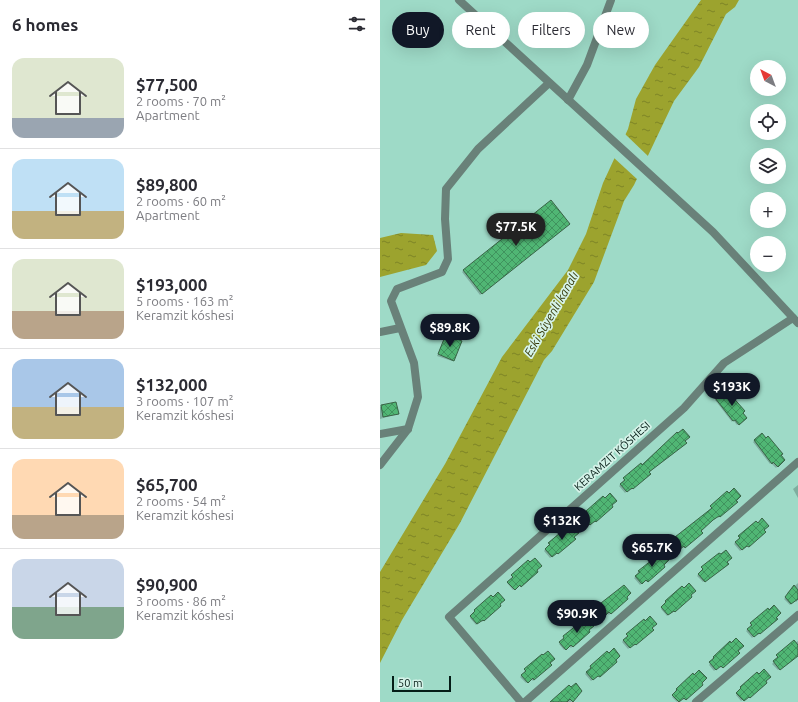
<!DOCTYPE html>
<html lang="en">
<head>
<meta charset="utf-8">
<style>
  body { margin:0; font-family:Ubuntu,sans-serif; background:#f7f7f7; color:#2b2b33; height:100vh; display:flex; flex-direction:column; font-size:15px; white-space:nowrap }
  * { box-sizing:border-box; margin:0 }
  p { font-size:13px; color:#7c7c81 }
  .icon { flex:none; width:22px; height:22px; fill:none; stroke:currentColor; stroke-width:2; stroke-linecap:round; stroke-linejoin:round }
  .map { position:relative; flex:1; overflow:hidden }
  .drawer { display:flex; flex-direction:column; background:#fff; width:380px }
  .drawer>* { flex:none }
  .hud { position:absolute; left:12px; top:12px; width:346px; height:36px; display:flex; gap:8px }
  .needle { width:26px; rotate:319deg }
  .buttons { position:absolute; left:370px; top:60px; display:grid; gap:8px }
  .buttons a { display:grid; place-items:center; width:36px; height:36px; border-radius:50%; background:#fff; box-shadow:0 4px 16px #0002; font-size:20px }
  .scale { position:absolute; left:12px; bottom:10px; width:59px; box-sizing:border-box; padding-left:4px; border:2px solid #051d17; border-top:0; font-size:11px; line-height:14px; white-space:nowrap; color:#051d17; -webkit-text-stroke:3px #d6f3e9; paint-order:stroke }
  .price { position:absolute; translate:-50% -34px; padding:0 9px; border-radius:14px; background:#111827; color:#fff; font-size:13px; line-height:26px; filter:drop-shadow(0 1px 2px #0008) }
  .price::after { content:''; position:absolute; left:50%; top:24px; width:12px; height:9px; margin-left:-6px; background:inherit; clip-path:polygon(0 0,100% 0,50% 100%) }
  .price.selected { background:#222; color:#fff }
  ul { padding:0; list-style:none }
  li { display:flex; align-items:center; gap:12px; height:100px; padding:0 12px }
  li+li { border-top:1px solid #e1e1e2 }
  li span { display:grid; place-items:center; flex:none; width:112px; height:80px; border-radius:12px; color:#555 }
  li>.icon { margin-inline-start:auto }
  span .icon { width:48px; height:48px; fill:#fffc; stroke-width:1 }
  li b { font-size:17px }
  h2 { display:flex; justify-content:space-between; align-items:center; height:48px; padding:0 12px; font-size:17px }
  .chip { padding:0 14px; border-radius:18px; background:#fff; box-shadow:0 4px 16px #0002; font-size:14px; line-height:36px }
  .chip.selected { background:#111827; color:#fff }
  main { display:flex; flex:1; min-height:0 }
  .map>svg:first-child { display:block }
  .water { fill:url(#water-ripples) }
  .pier { fill:#9edac7 }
  .shadow { fill:#0003 }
  .building { fill:url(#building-cross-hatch); stroke:#396346 }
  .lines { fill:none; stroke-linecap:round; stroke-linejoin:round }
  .minor { stroke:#698179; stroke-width:8 }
  .labels { text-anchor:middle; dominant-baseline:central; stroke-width:3.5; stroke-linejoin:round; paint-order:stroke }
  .street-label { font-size:11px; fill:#051d17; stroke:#d6f3e9 }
  .water-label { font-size:12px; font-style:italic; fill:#343706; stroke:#d6f3e9 }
</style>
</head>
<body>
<main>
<section class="drawer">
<h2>6 homes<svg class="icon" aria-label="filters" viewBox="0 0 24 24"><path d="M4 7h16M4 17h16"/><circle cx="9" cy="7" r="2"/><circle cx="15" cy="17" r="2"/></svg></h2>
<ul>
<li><span style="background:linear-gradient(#dfe7d0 75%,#9aa5b1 0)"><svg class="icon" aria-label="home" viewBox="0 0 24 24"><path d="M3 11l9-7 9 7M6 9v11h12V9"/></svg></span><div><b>$77,500</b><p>2 rooms · 70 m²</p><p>Apartment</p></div></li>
<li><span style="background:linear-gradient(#bfe0f5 65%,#c2b280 0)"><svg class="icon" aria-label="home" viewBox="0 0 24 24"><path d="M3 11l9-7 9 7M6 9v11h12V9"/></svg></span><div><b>$89,800</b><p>2 rooms · 60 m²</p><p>Apartment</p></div></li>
<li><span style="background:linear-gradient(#dfe7d0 65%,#b9a48a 0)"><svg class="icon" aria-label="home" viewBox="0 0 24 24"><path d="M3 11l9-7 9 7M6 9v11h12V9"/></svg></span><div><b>$193,000</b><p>5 rooms · 163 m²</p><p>Keramzit kóshesi</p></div></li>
<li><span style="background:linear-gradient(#a9c7e8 60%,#c2b280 0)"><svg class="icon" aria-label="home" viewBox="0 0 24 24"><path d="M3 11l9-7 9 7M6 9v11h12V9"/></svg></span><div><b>$132,000</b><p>3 rooms · 107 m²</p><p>Keramzit kóshesi</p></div></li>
<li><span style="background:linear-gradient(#ffd9b3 70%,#b9a48a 0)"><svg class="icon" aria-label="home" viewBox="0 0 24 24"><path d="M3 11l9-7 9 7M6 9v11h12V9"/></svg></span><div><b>$65,700</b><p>2 rooms · 54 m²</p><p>Keramzit kóshesi</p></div></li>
<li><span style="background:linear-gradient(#c9d6e8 60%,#7fa58c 0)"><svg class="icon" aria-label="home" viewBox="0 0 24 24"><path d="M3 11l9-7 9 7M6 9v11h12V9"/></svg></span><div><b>$90,900</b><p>3 rooms · 86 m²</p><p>Keramzit kóshesi</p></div></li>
</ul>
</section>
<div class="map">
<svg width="418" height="702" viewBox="0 0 418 702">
  <defs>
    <pattern id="water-ripples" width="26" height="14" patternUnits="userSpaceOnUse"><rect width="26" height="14" fill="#9ca32e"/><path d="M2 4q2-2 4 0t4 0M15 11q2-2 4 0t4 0" fill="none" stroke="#7d8426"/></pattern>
    <pattern id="building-cross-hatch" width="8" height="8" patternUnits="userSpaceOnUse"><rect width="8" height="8" fill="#50b674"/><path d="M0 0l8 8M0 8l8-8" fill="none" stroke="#40935e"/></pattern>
  </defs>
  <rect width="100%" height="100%" fill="#9edac7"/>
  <!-- water -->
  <g class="water">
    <path d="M321 0H359L355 7 346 14 319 67 294 101 254 185 244 201 214 282 172 351 164 360 80 523 22 620 0 663V572L65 464 122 357 188 270 206 234 223 183 248 129 256 99 275 65Z"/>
    <path d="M21 233 53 235 57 251 46 265 0 277V238Z"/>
  </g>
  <!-- pier -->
  <path class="pier" d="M244 133 269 157 258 180 233 157Z"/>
  <!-- shadow -->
  <g class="shadow">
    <path d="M171 201 188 225 100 295 82 272Z"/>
    <path d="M65 337 73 360 72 361 57 356Z"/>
    <path d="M344 392 366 418 357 425 353 420 352 422 335 400Z"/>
    <path d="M15 403 17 414 0 419V407Z"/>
    <path d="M297 433 305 443 288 458 286 457 280 462 251 490 250 488 245 493 239 486 244 481 243 480 262 466Z"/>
    <path d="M382 434 404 460 396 468 391 463 390 464 373 442Z"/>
    <path d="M418 485V498L413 489Z"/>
    <path d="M354 489 356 502 338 518 337 516 303 548 302 546 297 551 291 545 296 540 295 539Z"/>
    <path d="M225 499 235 501 214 523 213 521 208 526 202 519 213 506Z"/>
    <path d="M377 524 388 526 377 539 360 551 354 544 365 531Z"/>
    <path d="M187 531 198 533 187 545 170 558 164 551 173 540Z"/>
    <path d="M281 554 287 560 266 582 265 580 260 585 254 578 259 574 257 573Z"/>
    <path d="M351 558 340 570 323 582 317 576 328 563Z"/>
    <path d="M136 573 150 578 133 590 127 583Z"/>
    <path d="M418 583V600L416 602 415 600 410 605 404 599 409 594 407 593Z"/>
    <path d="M244 586 247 599 229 615 227 613 222 617 217 611 221 607 220 605Z"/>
    <path d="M292 596 304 603 287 616 281 609Z"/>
    <path d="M113 598 123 600 102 622 101 620 96 625 90 618 99 607Z"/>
    <path d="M387 610 400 613 378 635 377 633 372 638 366 631 371 627 370 625Z"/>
    <path d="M265 622 276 624 254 646 253 644 248 649 242 642 253 629Z"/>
    <path d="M212 626 191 648 189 646 184 650 179 644 184 640 183 637Z"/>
    <path d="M418 641V655L398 670 392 664 403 651Z"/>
    <path d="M350 643 359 653 341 668 339 666 334 671 329 665 333 660 332 659Z"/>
    <path d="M161 655 169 666 153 681 151 679 146 683 140 677 145 672 144 671Z"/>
    <path d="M216 661 228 669 211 681 205 674Z"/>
    <path d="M313 675 314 691 304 700 302 698 297 702 292 697 297 692 295 691Z"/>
    <path d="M379 675 381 687 361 701 356 695 365 684Z"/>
    <path d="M191 689 201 691 191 702H173Z"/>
  </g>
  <!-- building -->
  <g class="building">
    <path d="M171 200 190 224 102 294 83 270Z"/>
    <path d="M66 334 82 341 74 361 58 354Z"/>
    <path d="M344 390 348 395 350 394 365 411 363 413 367 418 359 425 355 420 353 421 335 398Z"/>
    <path d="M16 402 19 414 3 417 1 405Z"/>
    <path d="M303 429 310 437 305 441 307 443 269 472 271 474 253 489 252 488 247 492 240 484 245 480 243 478 261 463 262 465 297 432 298 433Z"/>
    <path d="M382 433 386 438 388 436 403 454 401 455 405 460 398 467 393 462 392 464 374 440Z"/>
    <path d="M354 488 361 496 356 501 358 502 340 517 339 516 333 520 321 531 323 533 305 548 304 546 299 550 292 543 297 538 295 537 332 508 330 506 347 491 349 493Z"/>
    <path d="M230 493 237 501 232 505 233 507 216 522 215 521 210 525 202 517 207 512 206 511 223 496 225 498Z"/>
    <path d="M382 518 389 526 384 530 386 532 369 547 367 546 362 550 355 542 360 538 358 536 376 521 378 523Z"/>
    <path d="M192 525 199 533 194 537 196 539 178 554 177 553 172 557 165 549 170 544 168 543 186 528 187 530Z"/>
    <path d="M346 550 352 558 347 562 349 564 325 582 318 574 323 569 321 567 339 553 341 554Z"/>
    <path d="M282 552 289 560 284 565 285 567 268 582 266 580 262 584 255 576 260 572 258 571Z"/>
    <path d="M155 558 162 566 157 570 158 572 141 587 140 585 135 590 127 582 133 577 131 575 148 560 150 562Z"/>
    <path d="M309 583 316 591 311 595 312 597 295 612 294 611 288 615 281 607 286 602 285 601 302 586 304 588Z"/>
    <path d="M244 585 251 593 247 597 248 599 231 614 229 612 224 617 217 609 222 605 221 603Z"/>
    <path d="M414 585 418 590V599L411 604 405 597Z"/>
    <path d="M118 592 125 600 120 604 121 606 104 621 103 620 97 624 90 616 95 611 94 610 111 595 113 597Z"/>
    <path d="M394 605 401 613 396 618 398 619 380 634 379 633 374 637 367 629 372 625 370 623 388 608 389 610Z"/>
    <path d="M270 616 277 624 272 628 274 630 256 645 255 644 250 648 243 640 248 636 246 634 264 619 265 621Z"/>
    <path d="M206 618 214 626 209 630 210 632 193 647 191 645 186 650 179 642 184 638 183 636Z"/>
    <path d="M356 638 364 646 358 651 360 653 343 668 341 666 336 670 329 662 334 658 333 657 350 641 351 643Z"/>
    <path d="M414 640 418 645V656L400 670 393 661 398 657 396 655Z"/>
    <path d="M234 648 240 656 236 660 237 662 220 677 218 676 213 680 206 672 211 668 210 666 227 651 229 653Z"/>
    <path d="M168 651 175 659 170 663 172 665 154 680 153 678 148 683 141 675 146 671 144 669 162 654 163 655Z"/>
    <path d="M384 669 391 677 386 681 387 683 370 698 369 697 364 701 356 693 361 688 360 687 377 672 379 674Z"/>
    <path d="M319 670 327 678 322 683 323 685 306 700 304 698 299 702 292 695 297 690 296 689 313 673 314 675Z"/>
    <path d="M196 683 202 691 193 702 190 699 187 702H170L189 685 191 687Z"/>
  </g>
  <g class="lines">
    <!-- minor -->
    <g class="minor">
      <path d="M79 0 333 232 418 323"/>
      <path d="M188 100 207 65 231 0"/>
      <path d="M0 332 20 328"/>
      <path d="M0 434 28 429"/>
      <path d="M0 465 28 429 38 397 34 363 11 301 17 289 62 272 68 259 65 219 66 189 98 149 169 83"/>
      <path d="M141 702 69 617 304 408 344 363 413 318"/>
      <path d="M145 702 418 462"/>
      <path d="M316 702 418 615"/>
    </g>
  </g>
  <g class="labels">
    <!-- street labels -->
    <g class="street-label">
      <text transform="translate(232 456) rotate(-42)">KERAMZIT KÓSHESI</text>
    </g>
    <!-- water labels -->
    <g class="water-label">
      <text transform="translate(171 314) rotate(-60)">Eski Súyenli kanalı</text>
    </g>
  </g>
</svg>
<div class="buttons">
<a><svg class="needle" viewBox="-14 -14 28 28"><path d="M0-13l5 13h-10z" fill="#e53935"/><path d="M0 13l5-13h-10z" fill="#7c7c81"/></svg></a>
<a><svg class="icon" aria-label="locate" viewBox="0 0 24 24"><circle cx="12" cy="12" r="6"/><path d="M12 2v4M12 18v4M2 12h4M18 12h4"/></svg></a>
<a><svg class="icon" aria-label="layers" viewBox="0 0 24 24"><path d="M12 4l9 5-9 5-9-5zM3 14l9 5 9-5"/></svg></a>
<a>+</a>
<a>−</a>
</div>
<div class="scale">50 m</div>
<b class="price selected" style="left:136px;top:247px">$77.5K</b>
<b class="price" style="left:70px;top:348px">$89.8K</b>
<b class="price" style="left:352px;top:407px">$193K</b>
<b class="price" style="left:182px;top:541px">$132K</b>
<b class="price" style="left:272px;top:568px">$65.7K</b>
<b class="price" style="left:197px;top:634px">$90.9K</b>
<div class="hud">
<a class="chip selected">Buy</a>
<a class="chip">Rent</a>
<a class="chip">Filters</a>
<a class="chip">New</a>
</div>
</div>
</main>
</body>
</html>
